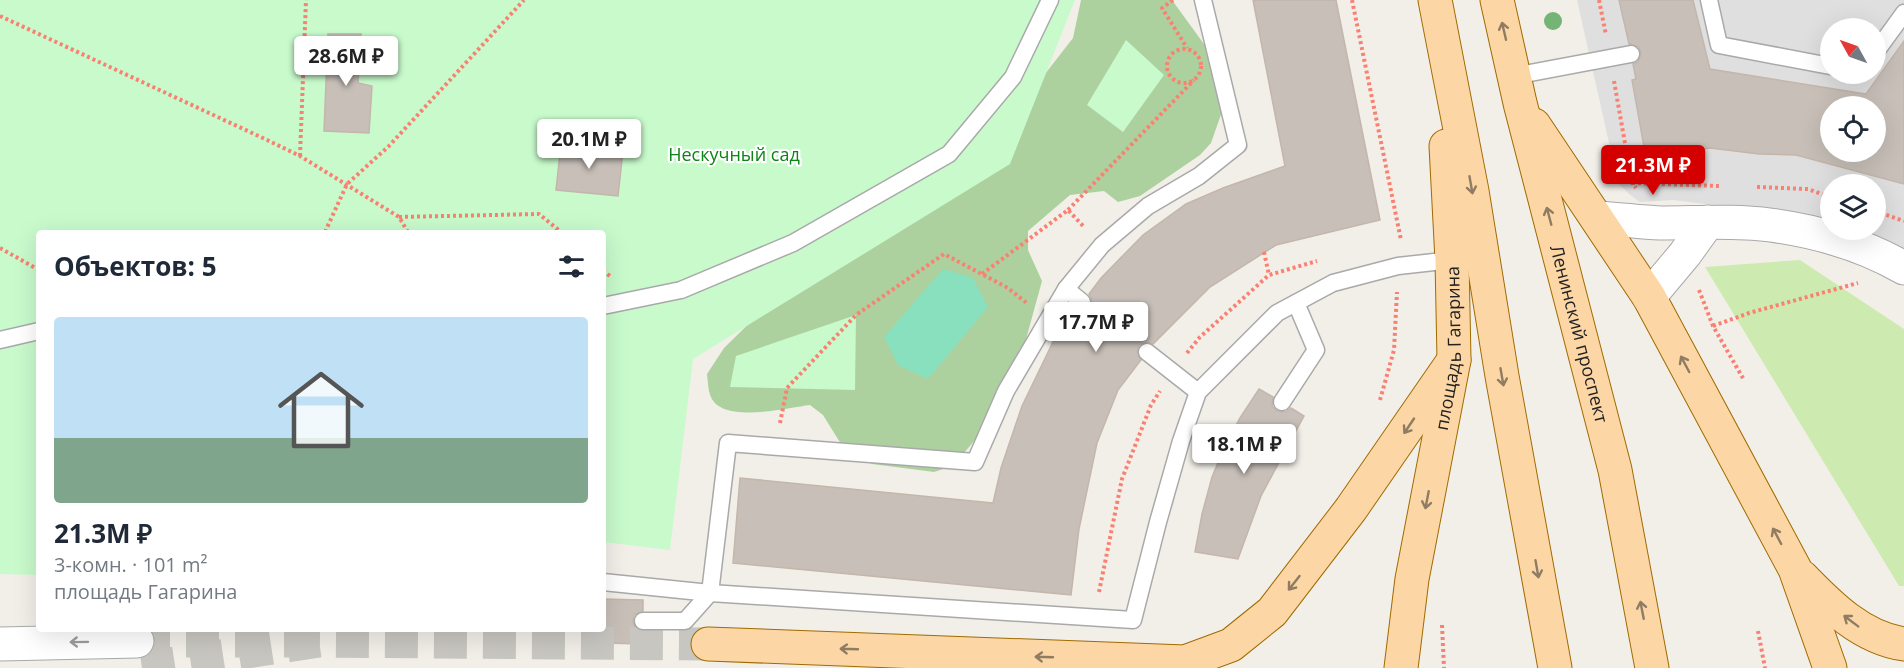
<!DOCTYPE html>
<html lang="ru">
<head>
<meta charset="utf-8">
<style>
  body { margin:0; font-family:"Open Sans",sans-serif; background:#f6f6f7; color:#1f2937; height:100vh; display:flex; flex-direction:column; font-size:22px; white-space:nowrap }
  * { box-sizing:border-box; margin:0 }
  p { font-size:20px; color:#747a83 }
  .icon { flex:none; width:33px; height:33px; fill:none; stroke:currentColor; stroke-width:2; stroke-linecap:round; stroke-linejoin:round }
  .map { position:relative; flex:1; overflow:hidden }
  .side { position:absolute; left:36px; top:230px; width:570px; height:402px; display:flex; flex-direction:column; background:#fff; border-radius:6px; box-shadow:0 6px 24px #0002 }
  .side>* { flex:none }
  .needle { width:39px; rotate:310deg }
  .controls { position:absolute; left:1820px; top:18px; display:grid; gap:12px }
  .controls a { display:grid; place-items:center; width:66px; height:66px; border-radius:50%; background:#fff; box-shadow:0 6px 24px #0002; font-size:30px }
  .price { position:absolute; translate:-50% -51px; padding:0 14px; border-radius:6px; background:#fff; color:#222; font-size:20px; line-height:39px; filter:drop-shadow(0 2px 3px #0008) }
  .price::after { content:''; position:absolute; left:50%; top:36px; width:18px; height:14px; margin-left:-9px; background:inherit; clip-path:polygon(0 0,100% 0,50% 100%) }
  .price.active { background:#d40000; color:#fff }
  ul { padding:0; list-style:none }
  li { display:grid; align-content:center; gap:12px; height:318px; padding:0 18px }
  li+li { border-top:2px solid #e0e1e3 }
  li span { display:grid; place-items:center; height:186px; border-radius:6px; color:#555 }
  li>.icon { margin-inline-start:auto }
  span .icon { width:108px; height:108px; fill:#fffc; stroke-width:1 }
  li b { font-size:26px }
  h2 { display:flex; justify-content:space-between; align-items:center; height:72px; padding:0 18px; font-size:26px }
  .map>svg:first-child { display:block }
  .residential { fill:#e0dfdf; fill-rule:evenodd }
  .grass { fill:#cdebb0 }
  .forest { fill:#add19e }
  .park { fill:#c8facc }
  .pitch { fill:#88e0be }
  .building { fill:#c7bfb8; stroke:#c4b6ab; stroke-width:1.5; fill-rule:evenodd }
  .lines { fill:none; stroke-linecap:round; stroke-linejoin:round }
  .street-tunnel { stroke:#c8c6c1; stroke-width:33; stroke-dasharray:33 16; stroke-linecap:butt }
  .primary-tunnel { stroke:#c8c6c1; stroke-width:33; stroke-dasharray:33 16; stroke-linecap:butt }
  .lane-casing { stroke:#a9a9a9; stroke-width:19 }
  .street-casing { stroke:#a9a9a9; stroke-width:35 }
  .primary-casing { stroke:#a06b00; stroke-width:35 }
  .path { stroke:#fa8072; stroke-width:4; stroke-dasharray:3 3; stroke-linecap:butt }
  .lane { stroke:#fff; stroke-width:16 }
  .street { stroke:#fff; stroke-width:33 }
  .primary { stroke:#fcd6a4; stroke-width:33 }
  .tree { fill:#74b475 }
  .oneway { stroke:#8f7c63 }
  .oneway2 { stroke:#9c9c9c }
  .labels { text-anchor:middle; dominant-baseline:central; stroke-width:4.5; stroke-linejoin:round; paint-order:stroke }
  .park-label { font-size:18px; fill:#0c8416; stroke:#fff }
  .street-label { font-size:18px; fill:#222; stroke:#fff }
</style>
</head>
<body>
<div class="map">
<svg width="1904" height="668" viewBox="0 0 1904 668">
  <rect width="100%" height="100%" fill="#f2efe9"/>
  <!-- residential -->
  <path class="residential" d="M1577 0H1904V254L1847 230H1875V184H1830V225L1736 208 1673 200 1640 202 1629 194 1618 183ZM1830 28H1875V74H1830ZM1830 106H1875V152H1830Z"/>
  <!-- grass -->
  <path class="grass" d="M1800 260 1904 329V586H1899L1705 267Z"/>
  <!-- forest -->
  <path class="forest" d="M1081 0H1172L1209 51 1224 106 1211 143 1200 155 1140 196 1118 202 1104 191 1070 195 1028 231V250L1042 281 1017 372 990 422 953 466 934 472 872 464 841 444 823 415 810 405C787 408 722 424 711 397 708 391 708 381 707 374L724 348 780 293 978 160 1073 38Z"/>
  <!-- park -->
  <g class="park">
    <path d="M0 0H1075L1010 164 693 359 670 550 603 542V232H39V575L0 574Z"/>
    <path d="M1126 40 1164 75 1123 132 1087 105Z"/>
    <path d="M856 315 855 390 730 387 736 356Z"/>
  </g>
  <!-- pitch -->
  <path class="pitch" d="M943 269 973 278 988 307 928 379 898 365 884 337Z"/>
  <!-- building -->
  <g class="building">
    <path d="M1253 0H1336L1380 220 1276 245 1210 287 1153 344 1148 342 1139 345 1137 351 1141 360 1118 390 1097 443 1079 529 1071 595 733 563 740 478 993 503 1001 468 1022 406 1054 340 1076 310 1085 312 1090 308 1092 299 1089 294 1101 278 1143 235 1186 204 1223 188 1285 166Z"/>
    <path d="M1619 0H1693L1710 69 1866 94 1904 41V184L1796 155 1759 154 1710 148 1646 158 1632 80 1636 79 1633 64 1638 62 1641 53 1639 47 1629 44ZM1830 106H1875V152H1830Z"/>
    <path d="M328 34H361L358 83 372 86 369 133 324 131Z"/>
    <path d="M561 144 623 151 618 196 556 190Z"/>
    <path d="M1259 389 1273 397 1272 406 1277 411 1286 412 1291 408 1304 416 1261 496 1238 559 1195 552 1202 514 1212 477 1225 446 1240 418Z"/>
    <path d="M603 599 643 600V611L634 615 633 622 637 630 643 631V644L603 643Z"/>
  </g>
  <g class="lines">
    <!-- street-tunnel -->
    <path class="street-tunnel" d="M137 641H319"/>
    <!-- primary-tunnel -->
    <path class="primary-tunnel" d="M142 668 319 641 708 644"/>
    <defs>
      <g id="lane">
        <path d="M1709 0 1719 45 1830 66"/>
        <path d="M1875 53 1904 13"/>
        <path d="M1514 76 1631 54"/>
        <path d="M1066 289 1082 302"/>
        <path d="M603 306 681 290 793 243 949 154 1013 77 1050 0"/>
        <path d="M0 340 39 331"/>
        <path d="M1147 352 1198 392"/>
        <path d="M1282 402 1316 350 1296 303"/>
        <path d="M603 582 710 593 1133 620 1158 522 1181 441 1198 392 1277 313 1333 283 1398 266 1452 260"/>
        <path d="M643 621H685L710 593 728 443 975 462 1006 391 1066 289 1102 245 1148 206 1199 176 1238 145 1203 0"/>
      </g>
      <g id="street">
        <path d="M1597 218C1618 219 1639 222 1660 223 1697 223 1734 220 1770 225 1815 231 1864 245 1904 268"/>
        <path d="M1649 297 1685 254 1708 222"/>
        <path d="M0 644 137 641"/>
      </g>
      <g id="primary">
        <path d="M1435 0 1472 191 1502 376 1555 668"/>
        <path id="s1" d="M1497 0 1520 103 1615 470 1652 668"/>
        <path d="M1534 125 1649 297 1795 569 1830 668"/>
        <path d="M1802 577C1830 606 1862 638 1904 644"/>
        <path d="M708 644 1185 662 1231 645 1272 612 1351 509 1454 360"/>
        <path id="s2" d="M1401 668 1412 579 1454 360 1452 260 1446 146"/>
      </g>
    </defs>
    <!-- lane casing -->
    <use href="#lane" class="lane-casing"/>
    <!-- street casing -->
    <use href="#street" class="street-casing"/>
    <!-- primary casing -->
    <use href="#primary" class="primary-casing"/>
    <!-- path -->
    <g class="path">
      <path d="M1173 0 1162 8 1187 48"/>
      <path d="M1352 0 1401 240"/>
      <path d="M1599 0 1606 35"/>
      <path d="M0 16 265 139 300 156 399 217 408 232"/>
      <circle cx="1184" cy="66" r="17"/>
      <path d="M1614 81 1632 183 1636 188"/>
      <path d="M300 156 306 0"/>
      <path d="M1632 183 1719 186"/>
      <path d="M1757 187 1808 189 1830 197"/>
      <path d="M1068 210 1194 80"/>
      <path d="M1875 211 1904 221"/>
      <path d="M399 217 539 214 561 232"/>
      <path d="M325 232 347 184 388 147 524 0"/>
      <path d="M0 248 39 270"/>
      <path d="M1264 252 1269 275"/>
      <path d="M603 270 612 278"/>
      <path d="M982 274 1068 210 1085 228"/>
      <path d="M1699 290 1713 326 1744 380"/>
      <path d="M1713 326 1749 313 1858 283"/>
      <path d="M1187 353 1200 337 1269 275 1317 261"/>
      <path d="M1380 400 1394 350 1397 292"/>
      <path d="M780 423 787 388 856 315 944 254 1008 288 1028 304"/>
      <path d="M1099 592 1122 479 1151 405 1160 391"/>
      <path d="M1442 625 1444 668"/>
      <path d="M1758 631 1765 668"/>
    </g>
    <!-- lane -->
    <use href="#lane" class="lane"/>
    <!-- street -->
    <use href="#street" class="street"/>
    <!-- primary -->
    <use href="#primary" class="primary"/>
  </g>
  <!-- trees -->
  <circle class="tree" cx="1553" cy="21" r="9"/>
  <!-- one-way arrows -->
  <defs><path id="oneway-shaft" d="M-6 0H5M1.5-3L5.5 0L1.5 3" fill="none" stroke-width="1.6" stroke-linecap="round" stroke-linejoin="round" transform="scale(1.5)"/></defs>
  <g class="oneway">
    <use href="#oneway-shaft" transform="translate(1504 31) rotate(-103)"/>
    <use href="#oneway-shaft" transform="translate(1471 185) rotate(80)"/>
    <use href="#oneway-shaft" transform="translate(1549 216) rotate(-105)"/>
    <use href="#oneway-shaft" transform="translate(1685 364) rotate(-118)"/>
    <use href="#oneway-shaft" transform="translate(1502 377) rotate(80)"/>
    <use href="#oneway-shaft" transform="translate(1409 426) rotate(124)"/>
    <use href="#oneway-shaft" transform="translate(1427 500) rotate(101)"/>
    <use href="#oneway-shaft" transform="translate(1777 536) rotate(-118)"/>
    <use href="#oneway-shaft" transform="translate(1537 569) rotate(80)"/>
    <use href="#oneway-shaft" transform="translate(1294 583) rotate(128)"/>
    <use href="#oneway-shaft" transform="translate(1642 610) rotate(-101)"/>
    <use href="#oneway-shaft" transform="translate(1851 621) rotate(-143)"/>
    <use href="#oneway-shaft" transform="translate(849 649) rotate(-178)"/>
    <use href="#oneway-shaft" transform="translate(1044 657) rotate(-178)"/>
  </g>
  <use class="oneway2" href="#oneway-shaft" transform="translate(79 642) rotate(179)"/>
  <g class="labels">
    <!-- park labels -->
    <g class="park-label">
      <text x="734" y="154">Нескучный сад</text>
    </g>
    <!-- street labels -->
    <g class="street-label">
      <text stroke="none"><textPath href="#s1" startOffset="344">Ленинский проспект</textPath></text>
      <text stroke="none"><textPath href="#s2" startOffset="324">площадь Гагарина</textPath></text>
    </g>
  </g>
</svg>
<div class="controls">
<a><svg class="needle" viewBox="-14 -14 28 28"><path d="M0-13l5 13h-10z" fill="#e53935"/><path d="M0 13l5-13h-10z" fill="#747a83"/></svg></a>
<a><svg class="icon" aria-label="locate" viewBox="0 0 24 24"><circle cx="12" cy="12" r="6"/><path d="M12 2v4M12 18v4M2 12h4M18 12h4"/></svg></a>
<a><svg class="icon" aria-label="layers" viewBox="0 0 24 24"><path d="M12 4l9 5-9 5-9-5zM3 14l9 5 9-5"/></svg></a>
</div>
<b class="price" style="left:346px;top:87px">28.6M ₽</b>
<b class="price" style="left:589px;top:170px">20.1M ₽</b>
<b class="price active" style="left:1653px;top:196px">21.3M ₽</b>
<b class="price" style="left:1096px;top:353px">17.7M ₽</b>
<b class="price" style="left:1244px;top:475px">18.1M ₽</b>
<section class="side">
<h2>Объектов: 5<svg class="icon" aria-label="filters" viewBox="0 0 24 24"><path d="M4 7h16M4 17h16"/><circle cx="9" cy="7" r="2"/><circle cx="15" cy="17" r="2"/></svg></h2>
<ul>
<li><span style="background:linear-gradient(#bfe0f5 65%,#7fa58c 0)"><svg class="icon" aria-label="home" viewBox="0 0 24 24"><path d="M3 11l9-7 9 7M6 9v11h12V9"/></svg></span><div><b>21.3M ₽</b><p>3-комн. · 101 m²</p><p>площадь Гагарина</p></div></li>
</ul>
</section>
</div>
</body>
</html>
